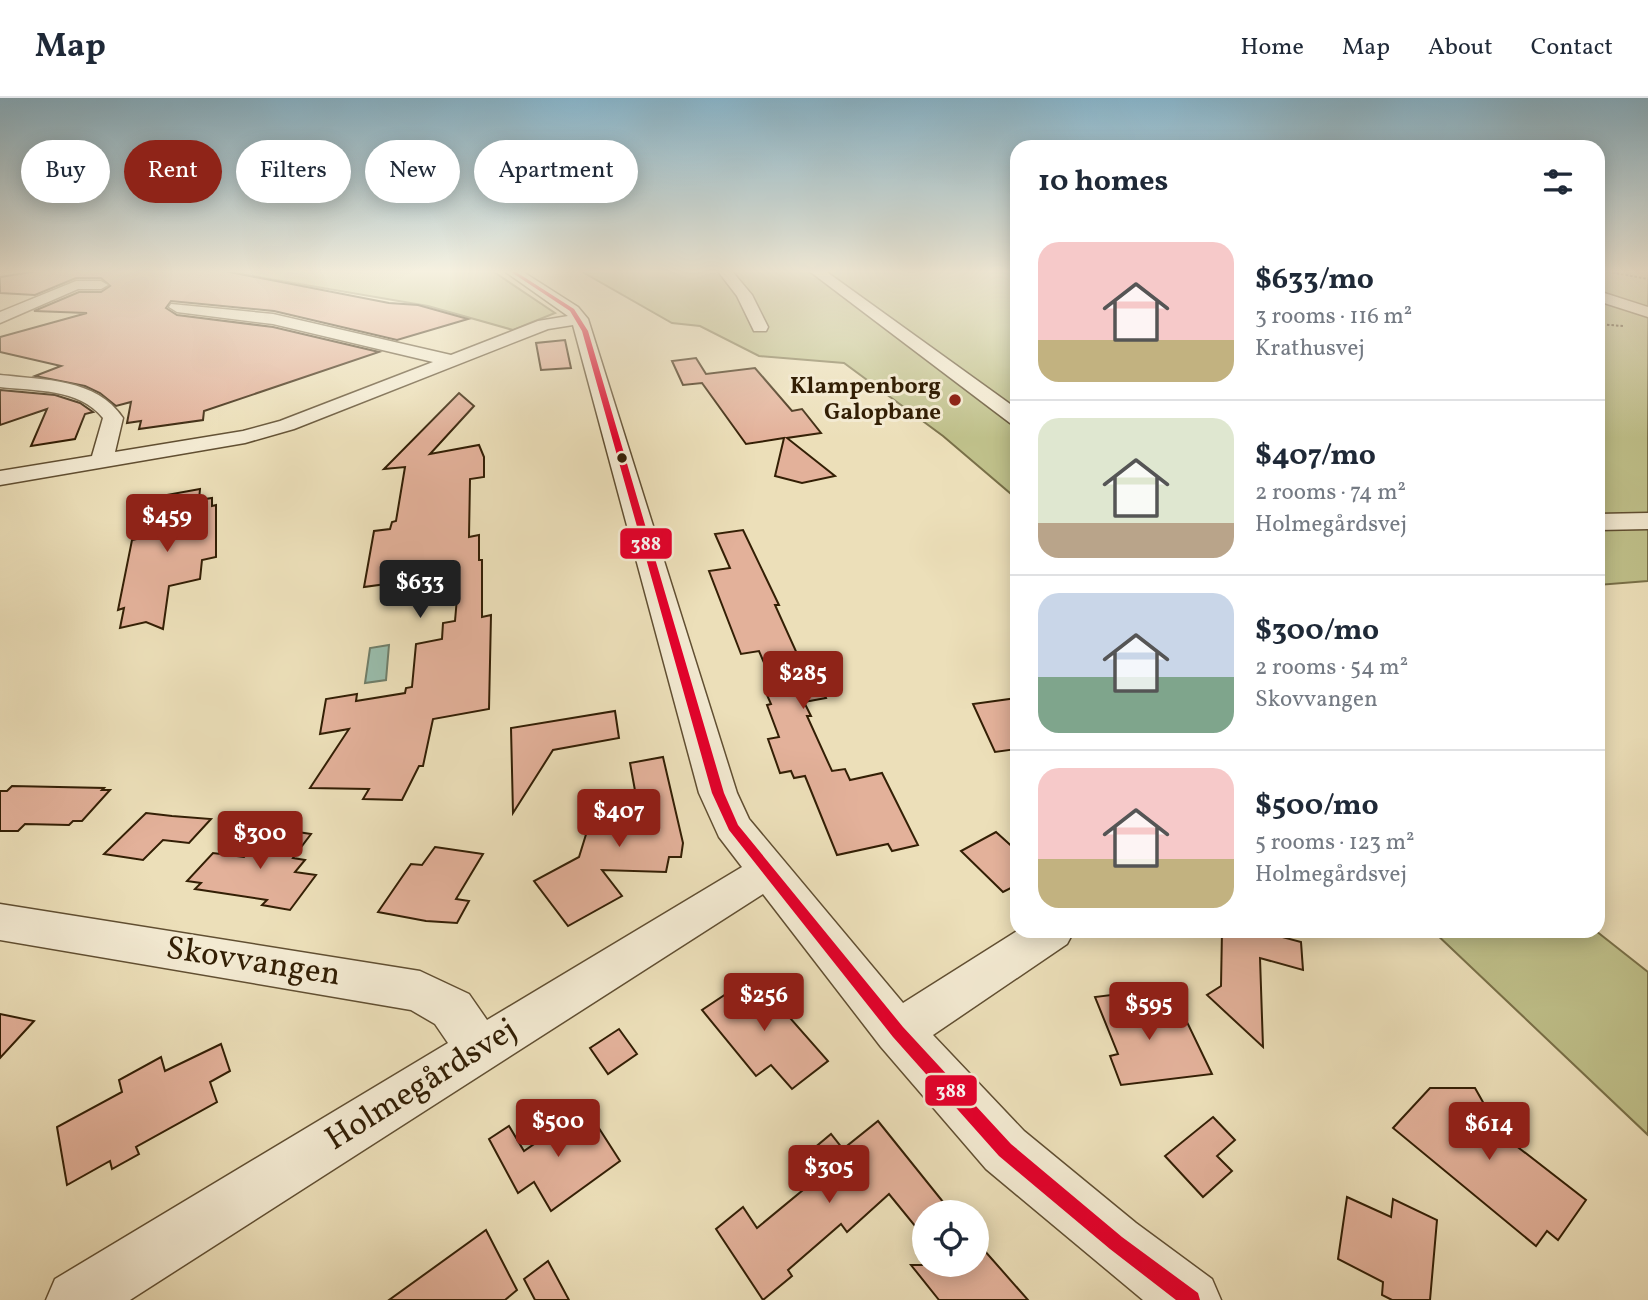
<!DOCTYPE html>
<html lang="en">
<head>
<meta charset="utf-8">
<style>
  body { margin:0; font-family:Vollkorn,serif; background:#f2f2f3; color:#1f2937; height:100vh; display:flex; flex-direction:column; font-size:26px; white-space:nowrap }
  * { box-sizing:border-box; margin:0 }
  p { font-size:23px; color:#747a83 }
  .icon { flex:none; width:38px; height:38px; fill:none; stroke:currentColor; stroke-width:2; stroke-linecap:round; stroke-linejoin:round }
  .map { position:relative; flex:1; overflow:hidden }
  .panel { position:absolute; left:1010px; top:42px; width:595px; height:798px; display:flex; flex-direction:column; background:#fff; border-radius:21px; box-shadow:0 4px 18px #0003 }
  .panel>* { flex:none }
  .hud { position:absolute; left:21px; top:42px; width:665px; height:63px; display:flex; gap:14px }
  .tools { position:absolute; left:912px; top:1102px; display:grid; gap:14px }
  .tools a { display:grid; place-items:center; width:77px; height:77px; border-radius:50%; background:#fff; box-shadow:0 4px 18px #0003; font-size:35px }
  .price { position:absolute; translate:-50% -60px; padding:0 16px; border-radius:7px; background:#8f2418; color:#fff; font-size:23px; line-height:46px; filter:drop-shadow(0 2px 4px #0008) }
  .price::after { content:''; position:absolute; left:50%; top:42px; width:21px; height:16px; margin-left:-10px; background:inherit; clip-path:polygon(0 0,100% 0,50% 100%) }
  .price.on { background:#222; color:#fff }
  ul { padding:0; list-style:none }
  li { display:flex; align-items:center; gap:21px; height:175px; padding:0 28px }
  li+li { border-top:2px solid #e0e1e3 }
  li span { display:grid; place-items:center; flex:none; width:196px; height:140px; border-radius:21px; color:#555 }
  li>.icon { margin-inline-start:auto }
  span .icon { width:84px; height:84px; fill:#fffc; stroke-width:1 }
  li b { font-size:30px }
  h2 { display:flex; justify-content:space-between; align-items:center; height:84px; padding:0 28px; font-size:30px }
  .tag { padding:0 24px; border-radius:32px; background:#fff; box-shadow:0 4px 18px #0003; font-size:24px; line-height:63px }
  .tag.on { background:#8f2418; color:#fff }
  header { display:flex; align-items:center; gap:42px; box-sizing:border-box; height:98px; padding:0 35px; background:#fff; border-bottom:2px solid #e0e1e3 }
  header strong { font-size:33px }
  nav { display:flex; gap:38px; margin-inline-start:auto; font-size:24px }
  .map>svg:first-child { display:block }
  .green { fill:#bfc08a; stroke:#797048; stroke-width:2 }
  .water { fill:#99bdac; stroke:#707e69; stroke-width:2 }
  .building { fill:#e3b19a; stroke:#331f05; stroke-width:2 }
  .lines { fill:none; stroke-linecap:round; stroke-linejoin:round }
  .minor-casing { stroke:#614f32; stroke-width:3 }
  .path { stroke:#331f05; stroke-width:2; stroke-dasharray:2.5 2; stroke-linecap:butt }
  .minor { fill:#f3ead2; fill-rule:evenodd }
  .bus-1-casing { stroke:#f3ead2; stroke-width:6 }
  .bus-1 { fill:#e4002b; fill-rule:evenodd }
  .poi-dot { fill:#8f2418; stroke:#f3ead2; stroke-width:2.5 }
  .bus-dot { fill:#331f05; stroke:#f3ead2; stroke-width:2.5 }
  .labels { text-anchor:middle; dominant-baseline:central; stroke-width:6; stroke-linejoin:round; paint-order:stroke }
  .far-poi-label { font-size:23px; font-weight:bold; fill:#331f05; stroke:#f3ead2; text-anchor:end }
  .near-street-label { font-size:33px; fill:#331f05; stroke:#f3ead2 }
  .line-badge { stroke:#f3ead2; stroke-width:2.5 }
  .badge-label { font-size:19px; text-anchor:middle; font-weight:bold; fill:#fff }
</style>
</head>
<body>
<header>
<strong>Map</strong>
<nav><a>Home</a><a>Map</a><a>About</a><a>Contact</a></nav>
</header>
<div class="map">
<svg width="1648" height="1202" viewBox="0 0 1648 1202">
  <rect width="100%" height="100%" fill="#ecdfb9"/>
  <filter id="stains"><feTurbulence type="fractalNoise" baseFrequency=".00286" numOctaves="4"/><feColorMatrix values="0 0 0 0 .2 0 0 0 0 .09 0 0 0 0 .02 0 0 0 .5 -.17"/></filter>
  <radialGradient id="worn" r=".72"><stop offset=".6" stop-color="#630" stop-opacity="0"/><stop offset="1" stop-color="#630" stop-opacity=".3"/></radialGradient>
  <!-- green -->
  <g class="green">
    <path d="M218 172H491L555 215 513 232 428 208Z"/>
    <path d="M579 172H1017V401L943 338 844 265 759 258 700 228 672 225Z"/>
    <path d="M1598 172H1648V483L1598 487Z"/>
    <path d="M1433 833H1596L1648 874V1037Z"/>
  </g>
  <!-- water -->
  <path class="water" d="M389 547 386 582 365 585 370 550Z"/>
  <!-- building -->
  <g class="building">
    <path d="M44 172H219L389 205 418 207 468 221 397 242 274 213 171 203 166 210 177 217 273 229 379 254 204 313 203 322 139 331 141 323 127 325 131 304 116 308 100 295 85 288 35 278 61 268 0 254V239L87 215 34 213 79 194H101L110 188 101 180H76L35 197 0 195V179Z"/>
    <path d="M565 242 571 270 541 272 536 245Z"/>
    <path d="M696 260 706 276 755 270 792 313 802 311 821 335 787 340 835 378 802 385 775 378 784 340 746 346 702 285 683 287 672 263Z"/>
    <path d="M0 292 55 297 80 305 93 314 85 316 75 341 31 348 47 311 0 327Z"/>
    <path d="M459 295 474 308 430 356 479 347 484 359V379L470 381 469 439 479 437V462H482V519L491 517 489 611 433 621 423 668H419L402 702 363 701 369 691 310 690 349 631 320 636 326 601 357 596 356 603 405 595 406 590 412 589 416 546 442 541 443 525 455 523 459 476 364 489 374 433 390 431 392 424 396 423 405 369 384 371Z"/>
    <path d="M200 391 199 402 212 400V408L216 407V459L202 462 200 481 169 488 163 531 146 524 120 530 124 510 118 512 132 442 142 440 146 403 150 402V400Z"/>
    <path d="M743 432 779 507H775L803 569 811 568 826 600 804 604 811 618H807L832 673 845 671 850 682 882 675 918 747 892 753 888 746 837 757 805 678 794 680 791 673 780 675 768 641 779 639 767 607 771 606 767 597 777 595 759 553 741 556 709 473 730 470 715 436Z"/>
    <path d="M1017 600V651L995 654 973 606Z"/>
    <path d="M615 613 619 640 553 652 513 715 511 630Z"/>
    <path d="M663 659 683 745 681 759H669L666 774 602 772 622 798 568 828 534 783 579 759 588 730 642 731 630 665Z"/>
    <path d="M12 688 104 690 102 692H110L82 723H73L69 727 25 726 18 733H0V693H7Z"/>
    <path d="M146 715 172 718 211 721 189 745 163 742 143 762 104 756Z"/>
    <path d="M278 731 311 736 293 760 305 762 295 774 316 777 290 812 262 807 267 802 195 791 201 785 187 783 213 755 244 759 260 741 266 740Z"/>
    <path d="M996 734 1017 753V787L1003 794 961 753Z"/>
    <path d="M435 749 483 756 456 801 469 803 457 825 426 823 378 814 411 766 422 767Z"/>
    <path d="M1222 833H1260L1301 844 1303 872 1260 860 1263 949 1207 897 1221 888Z"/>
    <path d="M753 878 828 963 792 991 771 967 756 978 702 912Z"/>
    <path d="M1143 893 1159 927 1187 924 1212 976 1121 987 1110 958 1118 956 1095 899Z"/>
    <path d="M0 916 34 923 0 960Z"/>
    <path d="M619 931 637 956 608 976 590 950Z"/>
    <path d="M221 946 230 973 210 984 217 1004 136 1049 139 1056 112 1071 110 1063 67 1087 57 1029 122 994 119 982 161 959 165 973Z"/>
    <path d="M1430 990H1475L1501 1036 1586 1102 1558 1142 1547 1133 1536 1148 1393 1030Z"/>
    <path d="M586 1010 620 1063 551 1113 534 1084 518 1095 489 1041 509 1028 524 1053Z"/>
    <path d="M1213 1019 1235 1042 1217 1058 1232 1073 1203 1099 1165 1058Z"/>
    <path d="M878 1023 952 1115H924V1139L889 1096 847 1134 841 1126 788 1172 792 1178 763 1202 716 1131 743 1109 757 1130 809 1087 794 1067 831 1036 843 1051Z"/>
    <path d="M1347 1099 1391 1119 1393 1101 1437 1122 1430 1202H1392L1382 1197 1383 1184 1338 1161Z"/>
    <path d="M486 1132 517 1192 505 1202H389Z"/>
    <path d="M976 1143 1028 1202H939L911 1167H976Z"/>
    <path d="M548 1163 569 1202H535L524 1181Z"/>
  </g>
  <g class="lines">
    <defs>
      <g id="minor">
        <path d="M503 172H520L578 209 588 221 737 695 749 721 903 905 1017 833H1074L1067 846 933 937 1024 1033 1136 1125 1212 1181 1221 1202H1143L986 1071 881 949 763 796 130 1202H46L55 1181 448 945 435 926 411 912 0 842V806L420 873 469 896 487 922 742 769 719 739 699 695 573 227 548 231 294 331 245 345 0 387V373L92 358 103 320C79 290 34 293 0 289V277C44 282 96 280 123 320L115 354 243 333 280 323 433 264 273 226 177 214 169 209 171 206 273 216 451 257 538 223 568 218Z"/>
        <path d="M717 172H731L752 197 768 229 766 233H754L737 198Z"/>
        <path d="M808 172H824L1017 311V327L1010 325Z"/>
        <path d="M76 183H101L108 187 101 191H78L0 225V214Z"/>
        <path d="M1598 193 1648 209V219L1598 203Z"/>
        <path d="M1648 415V431L1598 432V416Z"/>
      </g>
    </defs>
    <!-- minor casing -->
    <use href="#minor" class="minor-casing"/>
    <!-- path -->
    <g class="path">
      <path d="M1599 172 1648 181"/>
      <path d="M1598 226 1623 228"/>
    </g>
    <!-- minor -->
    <use href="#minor" class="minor"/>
    <defs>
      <path id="bus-1" d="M508 172H513L574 211 588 233 724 695 738 727 903 929 1011 1046 1122 1139 1198 1195 1200 1202H1176L1110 1151 999 1058 893 939 729 732 712 695 582 233 570 213Z"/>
    </defs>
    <!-- bus-1 casing -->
    <use href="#bus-1" class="bus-1-casing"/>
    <!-- bus-1 -->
    <use href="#bus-1" class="bus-1"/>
  </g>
  <!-- sky -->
  <linearGradient id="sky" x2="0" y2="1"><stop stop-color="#88b8d0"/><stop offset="0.51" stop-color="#f6f1e0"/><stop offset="1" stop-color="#f6f1e0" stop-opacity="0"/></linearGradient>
  <rect width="1648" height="340" fill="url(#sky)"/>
  <!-- markers -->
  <circle class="poi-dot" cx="955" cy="302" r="7"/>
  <circle class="bus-dot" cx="622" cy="360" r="6"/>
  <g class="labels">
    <!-- far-poi labels -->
    <g class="far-poi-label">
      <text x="941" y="289">Klampenborg<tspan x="941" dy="26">Galopbane</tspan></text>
    </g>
    <!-- near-street labels -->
    <g class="near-street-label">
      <text transform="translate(253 865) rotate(9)">Skovvangen</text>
      <text transform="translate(422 988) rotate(-32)">Holmegårdsvej</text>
    </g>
  </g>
  <g class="line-badge">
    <rect x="619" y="429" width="54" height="33" rx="7" fill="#e4002b"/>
    <rect x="924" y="976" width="54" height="33" rx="7" fill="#e4002b"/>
  </g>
  <g class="badge-label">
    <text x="646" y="452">388</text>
    <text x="951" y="999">388</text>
  </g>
  <rect width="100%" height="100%" filter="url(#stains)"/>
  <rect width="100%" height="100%" fill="url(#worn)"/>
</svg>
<div class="tools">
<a><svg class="icon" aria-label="locate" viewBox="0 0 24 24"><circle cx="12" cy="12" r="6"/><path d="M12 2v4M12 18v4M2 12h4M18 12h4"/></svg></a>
</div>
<b class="price" style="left:167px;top:456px">$459</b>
<b class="price on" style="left:420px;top:522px">$633</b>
<b class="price" style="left:803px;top:613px">$285</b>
<b class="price" style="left:619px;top:751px">$407</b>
<b class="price" style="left:260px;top:773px">$300</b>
<b class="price" style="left:764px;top:935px">$256</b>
<b class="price" style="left:1149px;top:944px">$595</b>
<b class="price" style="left:558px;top:1061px">$500</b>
<b class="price" style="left:1489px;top:1064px">$614</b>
<b class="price" style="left:829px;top:1107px">$305</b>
<div class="hud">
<a class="tag">Buy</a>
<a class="tag on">Rent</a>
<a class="tag">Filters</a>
<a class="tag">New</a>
<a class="tag">Apartment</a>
</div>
<section class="panel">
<h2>10 homes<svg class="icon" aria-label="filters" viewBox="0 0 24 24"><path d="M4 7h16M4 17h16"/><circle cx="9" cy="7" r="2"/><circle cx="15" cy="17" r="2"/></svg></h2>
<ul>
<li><span style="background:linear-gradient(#f6c9c9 70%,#c2b280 0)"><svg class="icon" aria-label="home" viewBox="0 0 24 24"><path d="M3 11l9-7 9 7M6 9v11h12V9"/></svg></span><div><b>$633/mo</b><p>3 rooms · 116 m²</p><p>Krathusvej</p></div></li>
<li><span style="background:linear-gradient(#dfe7d0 75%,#b9a48a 0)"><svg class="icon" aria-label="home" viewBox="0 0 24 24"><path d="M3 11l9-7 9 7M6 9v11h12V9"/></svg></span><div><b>$407/mo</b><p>2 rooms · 74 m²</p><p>Holmegårdsvej</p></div></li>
<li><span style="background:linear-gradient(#c9d6e8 60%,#7fa58c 0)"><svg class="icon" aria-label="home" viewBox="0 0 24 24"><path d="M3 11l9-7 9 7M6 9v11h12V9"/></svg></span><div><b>$300/mo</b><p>2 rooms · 54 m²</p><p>Skovvangen</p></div></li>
<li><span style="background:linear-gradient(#f6c9c9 65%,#c2b280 0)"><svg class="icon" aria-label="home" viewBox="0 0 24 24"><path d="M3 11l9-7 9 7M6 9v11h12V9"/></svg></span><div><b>$500/mo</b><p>5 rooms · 123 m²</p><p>Holmegårdsvej</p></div></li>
</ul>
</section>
</div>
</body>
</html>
